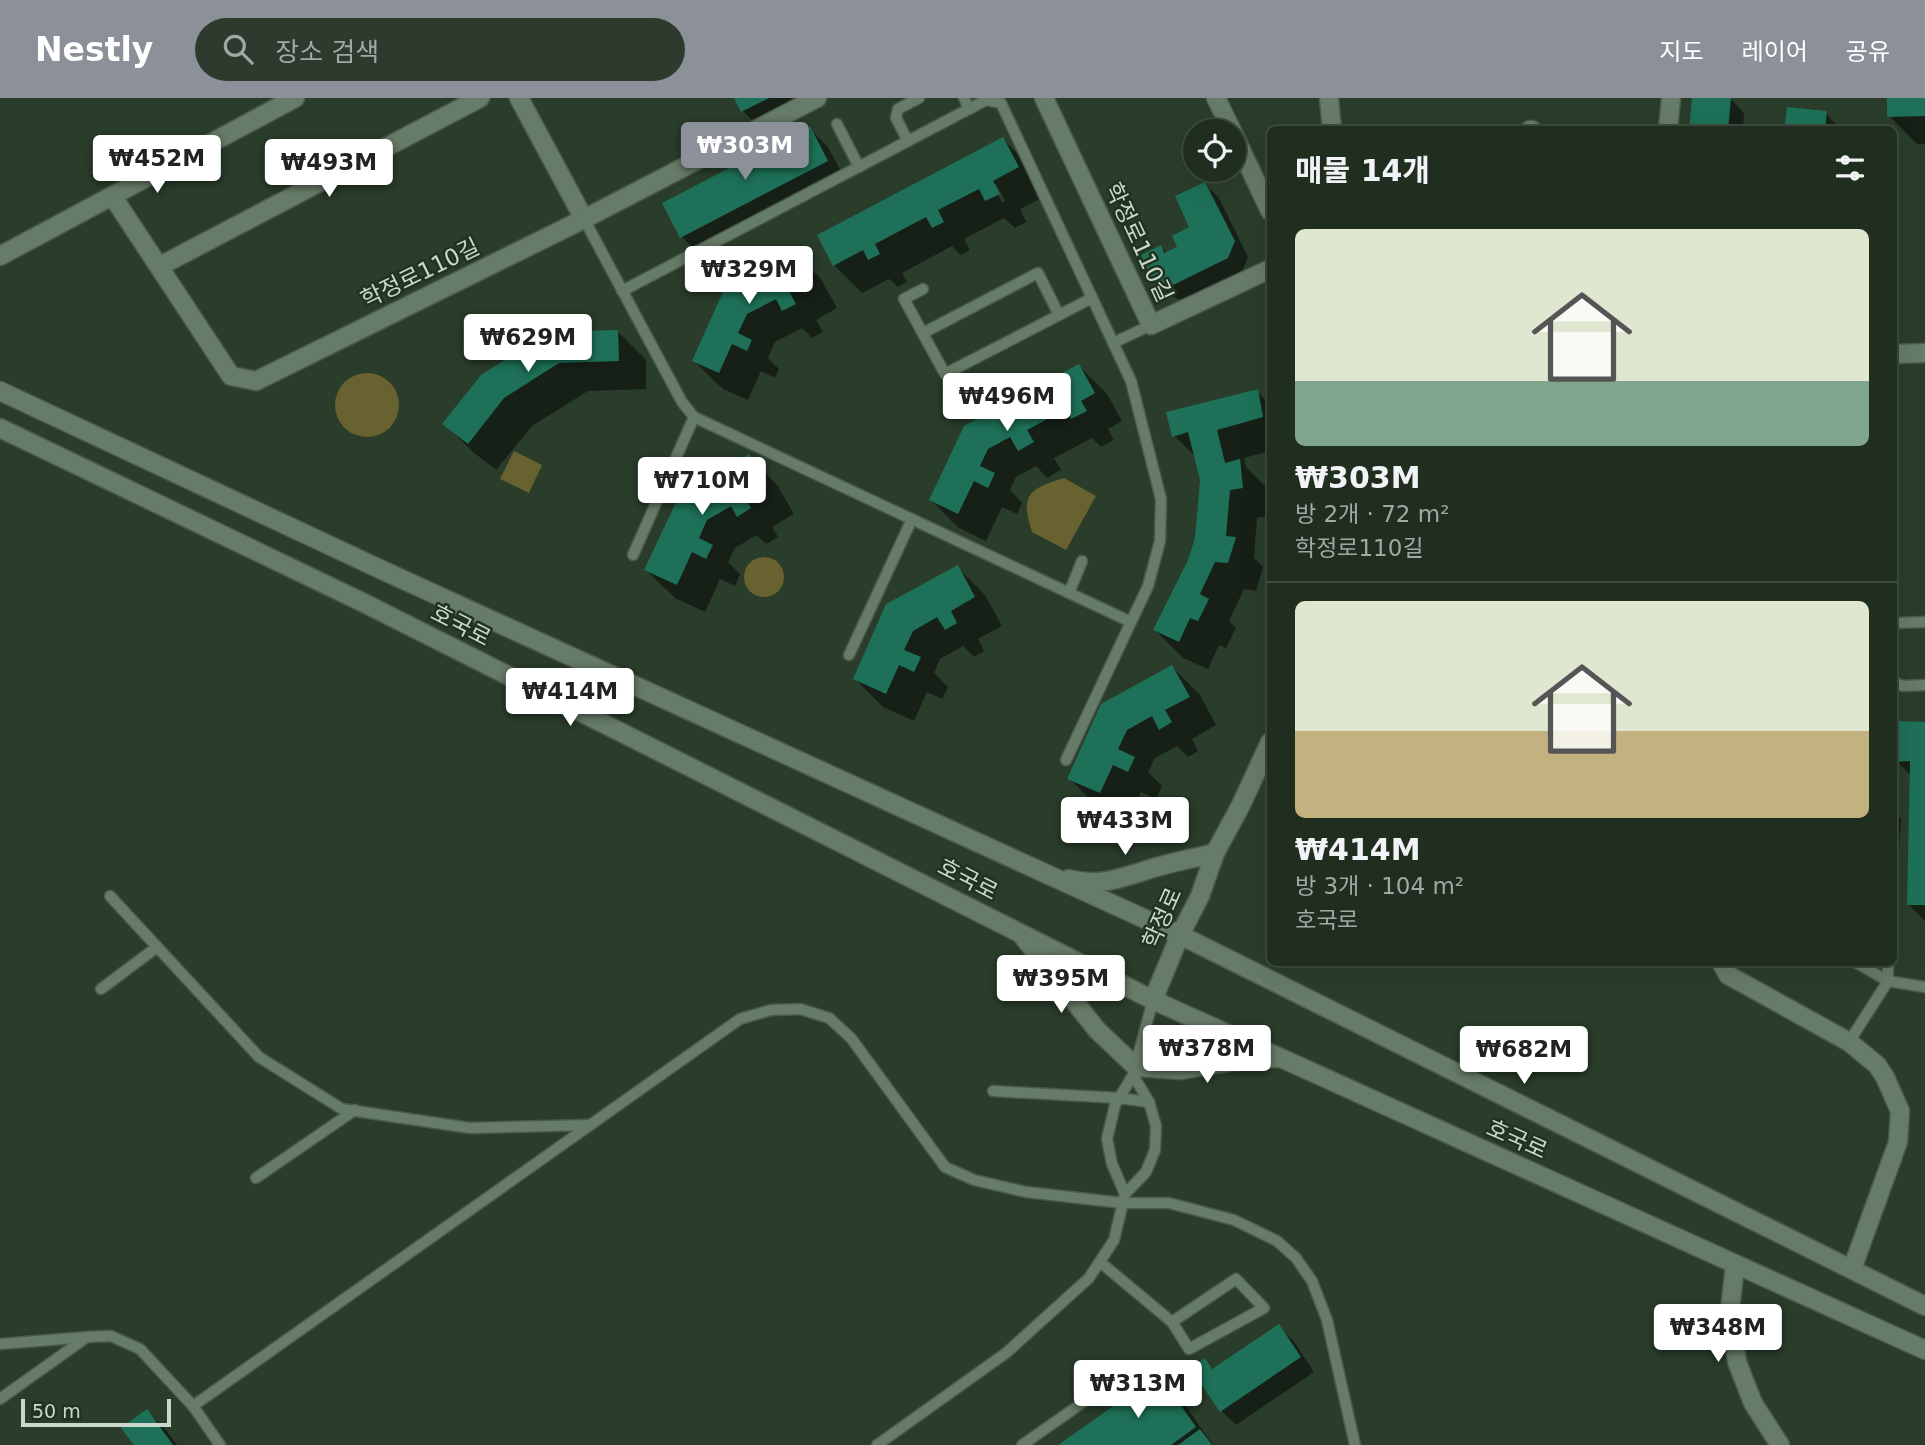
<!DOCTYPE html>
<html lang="ko">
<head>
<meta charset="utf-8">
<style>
  body { margin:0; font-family:"DejaVu Sans","Noto Sans KR",sans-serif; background:#2d3a2d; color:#f1f3f6; height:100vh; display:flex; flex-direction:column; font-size:26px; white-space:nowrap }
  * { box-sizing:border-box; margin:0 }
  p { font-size:23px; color:#a2a8a5 }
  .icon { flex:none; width:38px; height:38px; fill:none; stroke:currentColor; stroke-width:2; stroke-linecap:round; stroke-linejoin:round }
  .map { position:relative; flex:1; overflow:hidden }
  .sheet { position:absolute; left:1267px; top:28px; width:630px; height:840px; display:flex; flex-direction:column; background:#202e20; border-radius:10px; box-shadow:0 7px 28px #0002,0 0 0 2px #3d4a3e }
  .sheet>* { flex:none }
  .fabs { position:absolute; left:1183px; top:21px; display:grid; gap:14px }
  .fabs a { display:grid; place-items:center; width:63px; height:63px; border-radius:50%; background:#202e20; box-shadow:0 7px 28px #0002,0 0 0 2px #3d4a3e; font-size:35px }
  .scale { position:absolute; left:21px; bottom:18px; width:150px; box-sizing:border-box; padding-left:7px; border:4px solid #ccd7cc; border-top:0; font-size:19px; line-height:24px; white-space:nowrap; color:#ccd7cc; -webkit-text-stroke:5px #203321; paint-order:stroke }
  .price { position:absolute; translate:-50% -60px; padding:0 16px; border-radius:7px; background:#fff; color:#222; font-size:23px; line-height:46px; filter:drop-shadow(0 2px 4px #0008) }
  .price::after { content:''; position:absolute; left:50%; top:42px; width:21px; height:16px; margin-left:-10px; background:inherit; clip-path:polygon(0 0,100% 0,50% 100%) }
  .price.current { background:#8c9099; color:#fff }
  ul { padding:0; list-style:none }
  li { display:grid; align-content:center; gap:14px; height:371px; padding:0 28px }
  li+li { border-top:2px solid #3d4a3e }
  li span { display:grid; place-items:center; height:217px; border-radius:10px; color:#555 }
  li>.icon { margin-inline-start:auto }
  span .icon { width:126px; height:126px; fill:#fffc; stroke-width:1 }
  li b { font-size:30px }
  h2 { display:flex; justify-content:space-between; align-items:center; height:84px; padding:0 28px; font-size:30px }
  header { display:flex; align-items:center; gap:42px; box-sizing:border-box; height:98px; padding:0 35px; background:#8c9099; color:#fff }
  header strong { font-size:33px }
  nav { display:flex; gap:38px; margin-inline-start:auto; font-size:24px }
  .search { width:490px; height:63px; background:#2d3a2d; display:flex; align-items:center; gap:18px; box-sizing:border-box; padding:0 24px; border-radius:38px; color:#a2a8a5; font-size:26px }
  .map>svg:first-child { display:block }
  .green { fill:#686130 }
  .shadow { fill:#0007; fill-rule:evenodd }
  .building { fill:#1e7158 }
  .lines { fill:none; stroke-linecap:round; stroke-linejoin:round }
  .service-casing { stroke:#4a5a4a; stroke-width:13 }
  .minor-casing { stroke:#4a5a4a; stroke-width:21 }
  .secondary-casing { stroke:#4a5a4a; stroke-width:21 }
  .service { stroke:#677c68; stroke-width:10 }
  .minor { stroke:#677c68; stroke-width:18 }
  .secondary { stroke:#677c68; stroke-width:18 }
  .labels { text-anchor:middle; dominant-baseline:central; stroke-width:5; stroke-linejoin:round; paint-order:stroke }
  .street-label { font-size:23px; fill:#ccd7cc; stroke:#203321 }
</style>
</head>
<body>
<header>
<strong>Nestly</strong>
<div class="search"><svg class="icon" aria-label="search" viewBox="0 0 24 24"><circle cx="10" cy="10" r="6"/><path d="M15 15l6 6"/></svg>장소 검색</div>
<nav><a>지도</a><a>레이어</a><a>공유</a></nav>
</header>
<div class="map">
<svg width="1925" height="1347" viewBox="0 0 1925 1347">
  <rect width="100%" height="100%" fill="#2a3d2b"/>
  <!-- green -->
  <g class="green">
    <circle cx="367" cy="307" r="32"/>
    <path d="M514 353 542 367 529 395 500 381Z"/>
    <path d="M1064 380 1096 398 1066 452 1032 434C1020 397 1028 391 1064 380Z"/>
    <circle cx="764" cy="479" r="20"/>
  </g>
  <!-- shadow -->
  <g class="shadow">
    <path d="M736 0H810L757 27 743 13Z"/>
    <path d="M1694 0H1730L1744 15 1743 32H1691Z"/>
    <path d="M1889 0H1925V46H1917L1889 18Z"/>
    <path d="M1826 15 1840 32H1786Z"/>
    <path d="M809 30 828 49 846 83 701 158 682 139Z"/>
    <path d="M1003 41 1031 69 1046 98 1020 111 1026 124 1015 130 1004 120 964 141 970 152 961 157 952 148 902 175 907 184 898 189 889 181 862 195 834 167ZM992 86H996L1005 103 1002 104Z"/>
    <path d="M1205 86 1219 100 1248 159 1242 174 1184 203 1169 197 1154 182 1161 150 1167 155 1179 150 1192 130Z"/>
    <path d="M793 153 821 181 837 210 816 222 823 234 812 240 802 230 775 244 768 260 779 271 775 280 761 273 748 302 723 291 694 263Z"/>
    <path d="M617 233 646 262V291L588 293 532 328 496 372 473 354 445 326Z"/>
    <path d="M1079 268 1107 296 1122 323 1108 331 1114 342 1101 349 1092 340 1054 360 1061 372 1047 380 1036 368 1016 379 1010 392 1022 405 1017 416 1002 409 986 443 959 430 931 402Z"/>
    <path d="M1257 293 1270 307V353L1244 360 1246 369 1268 391 1270 418 1257 420 1254 460 1263 469 1256 493 1244 491 1229 523 1236 530 1226 550 1219 547 1208 571 1183 560 1155 532 1190 463 1197 441 1202 381 1197 360 1174 338Z"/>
    <path d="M749 358 777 387 794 416 772 429 778 439 766 446 757 437 735 450 728 464 740 476 735 488 720 481 705 514 675 500 646 472Z"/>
    <path d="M957 469 985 497 1002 528 978 541 984 553 974 559 963 548 940 561 934 575 948 589 942 601 927 594 914 623 883 609 855 581Z"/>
    <path d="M1172 569 1200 597 1216 627 1192 641 1198 653 1188 659 1177 648 1155 660 1148 674 1162 688 1156 701 1141 694 1128 722 1097 709 1069 680Z"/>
    <path d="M1925 625V823L1908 806 1912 678 1896 663Z"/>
    <path d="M1894 713 1901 721 1894 828Z"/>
    <path d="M1278 1228 1293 1242 1314 1274 1236 1327 1222 1313 1193 1270 1205 1263 1214 1272Z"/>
    <path d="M1159 1278 1178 1297 1213 1347H1061Z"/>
    <path d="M147 1313 166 1332 177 1347H136Z"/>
  </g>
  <!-- building -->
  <g class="building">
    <path d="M734 0H769L741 14Z"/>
    <path d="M1692 0H1731L1728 32H1689Z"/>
    <path d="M1887 0H1925V18L1887 19Z"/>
    <path d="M1787 9 1827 13 1825 32H1784Z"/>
    <path d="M810 28 828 63 680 140 662 105Z"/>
    <path d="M1003 39 1019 69 993 83 1000 96 985 103 979 91 938 112 944 124 932 130 926 119 875 146 880 156 868 162 863 152 833 168 817 137Z"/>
    <path d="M1205 84 1235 143 1228 160 1169 189 1152 183 1141 157 1161 147 1164 155 1177 149 1172 138 1189 129 1175 98Z"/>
    <path d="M794 150 811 182 789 193 796 206 782 213 776 201 747 216 738 235 752 242 747 253 732 246 719 275 692 263 726 187Z"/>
    <path d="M618 232 619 263 559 265 504 300 468 346 442 326 481 277 549 234Z"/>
    <path d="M1079 266 1095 295 1081 303 1087 313 1071 321 1066 311 1027 332 1034 344 1018 353 1010 339 988 351 980 368 995 375 988 390 974 383 958 416 929 402 964 328Z"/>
    <path d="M1258 291 1263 319 1217 332 1225 365 1240 361 1243 390 1230 392 1226 438 1236 439 1228 465 1215 464 1200 496 1209 501 1198 523 1190 520 1179 544 1153 532 1188 462 1195 440 1200 382 1188 334 1172 339 1166 314Z"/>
    <path d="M749 356 767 388 745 400 751 410 737 419 731 408 707 422 699 440 713 447 706 461 692 454 677 487 644 472 680 396Z"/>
    <path d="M958 467 975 499 951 513 957 525 945 532 937 519 913 533 904 552 921 559 914 574 899 567 886 596 853 581 886 506Z"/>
    <path d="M1172 567 1190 599 1165 612 1172 624 1159 632 1152 618 1127 632 1118 651 1135 659 1128 674 1113 667 1100 695 1067 681 1101 606Z"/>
    <path d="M1895 623 1925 624V807H1907L1910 663 1895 664Z"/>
    <path d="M1279 1226 1301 1259 1220 1314 1190 1270 1205 1260 1212 1271Z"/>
    <path d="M1159 1276 1196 1329 1171 1347H1058Z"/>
    <path d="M147 1311 173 1347H134L121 1330Z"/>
    <path d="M1200 1331 1212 1347H1178Z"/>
  </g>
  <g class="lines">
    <defs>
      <g id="service">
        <path d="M964 0 969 11"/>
        <path d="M837 26 859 69"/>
        <path d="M908 43 896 20 898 11 919 0"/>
        <path d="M584 121 682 304 694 319 1131 524"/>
        <path d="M923 191 904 201 945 276 1092 200"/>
        <path d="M622 193 986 2 1001 5 1131 283 1161 401 1160 443 1148 488 1066 662"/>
        <path d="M923 235 1038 175 1059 217"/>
        <path d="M1113 245 1151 227"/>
        <path d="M633 457 694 319"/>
        <path d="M1069 495 1082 463"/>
        <path d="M1894 528 1896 525 1925 524"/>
        <path d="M849 557 912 421"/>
        <path d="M1894 584 1903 588 1925 587"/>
        <path d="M110 798 259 959 342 1011 470 1030 590 1027"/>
        <path d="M1888 864V883L1925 889"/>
        <path d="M101 891 157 849"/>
        <path d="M1849 944 1888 883 1855 864"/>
        <path d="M993 993 1119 1000 1149 1004"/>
        <path d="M256 1080 355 1012"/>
        <path d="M1125 1096 1112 1066 1107 1041 1115 1007 1133 977 1153 902"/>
        <path d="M1100 1164 1172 1224 1189 1251 1264 1210 1236 1181 1172 1224"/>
        <path d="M0 1246 87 1239"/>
        <path d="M0 1301 87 1239 111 1238 140 1251 193 1308 220 1347"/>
        <path d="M193 1308 740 921 771 912 800 911 829 920 851 940 945 1069 974 1082 1026 1094 1123 1105H1169L1234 1122 1277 1143 1296 1160 1312 1183 1327 1222 1355 1347"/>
        <path d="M877 1347 1006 1255 1089 1180 1114 1142 1125 1096 1146 1074 1155 1052 1156 1028 1149 1004 1133 977"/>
        <path d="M1022 1347 1085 1303"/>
      </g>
      <g id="minor">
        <path d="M519 0 584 121"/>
        <path d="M1044 0 1151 227 1270 171"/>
        <path d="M1329 0 1332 32"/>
        <path d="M1530 32H1532"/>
        <path d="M1668 32 1671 0"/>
        <path d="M113 99 231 278 256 283 584 121 817 0"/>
        <path d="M0 158 295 0"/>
        <path d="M160 168 480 0"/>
        <path d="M1894 256 1925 255"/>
        <path d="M1721 864 1728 877 1849 944 1877 967 1885 979 1900 1013 1898 1044 1852 1171"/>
        <path d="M1735 1167 1730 1212 1737 1264 1753 1305 1780 1347"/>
      </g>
      <g id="secondary">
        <path d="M1216 0 1232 33"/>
        <path d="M1234 37 1270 113"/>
        <path d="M0 293 382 472 1180 837 1925 1208"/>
        <path d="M0 330 364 505 1153 902 1925 1252"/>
        <path d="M1069 781C1097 789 1118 781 1144 773 1167 765 1191 761 1215 755"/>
        <path d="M1024 840 1097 932 1136 969 1180 972 1236 963 1276 960"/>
        <path d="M1153 902 1180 837 1200 798 1215 755 1241 707 1270 644"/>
      </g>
    </defs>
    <!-- service casing -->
    <use href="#service" class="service-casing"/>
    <!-- minor casing -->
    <use href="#minor" class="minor-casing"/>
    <!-- secondary casing -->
    <use href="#secondary" class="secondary-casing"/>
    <!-- service -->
    <use href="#service" class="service"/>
    <!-- minor -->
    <use href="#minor" class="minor"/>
    <!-- secondary -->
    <use href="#secondary" class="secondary"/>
  </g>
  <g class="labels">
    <!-- street labels -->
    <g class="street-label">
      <text transform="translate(1139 144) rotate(65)">학정로110길</text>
      <text transform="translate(420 175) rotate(-26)">학정로110길</text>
      <text transform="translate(461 527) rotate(27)">호국로</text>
      <text transform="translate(968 781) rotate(27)">호국로</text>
      <text transform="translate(1162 820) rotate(-66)">학정로</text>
      <text transform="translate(1517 1041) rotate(24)">호국로</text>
    </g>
  </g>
</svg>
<div class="fabs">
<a><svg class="icon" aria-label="locate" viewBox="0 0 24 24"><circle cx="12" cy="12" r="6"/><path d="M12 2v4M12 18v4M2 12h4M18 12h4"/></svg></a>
</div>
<div class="scale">50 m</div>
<b class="price current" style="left:745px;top:84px">₩303M</b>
<b class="price" style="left:157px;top:97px">₩452M</b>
<b class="price" style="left:329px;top:101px">₩493M</b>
<b class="price" style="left:749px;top:208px">₩329M</b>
<b class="price" style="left:528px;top:276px">₩629M</b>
<b class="price" style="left:1007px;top:335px">₩496M</b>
<b class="price" style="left:702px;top:419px">₩710M</b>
<b class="price" style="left:570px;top:630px">₩414M</b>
<b class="price" style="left:1125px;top:759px">₩433M</b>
<b class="price" style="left:1061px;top:917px">₩395M</b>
<b class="price" style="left:1207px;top:987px">₩378M</b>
<b class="price" style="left:1524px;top:988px">₩682M</b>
<b class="price" style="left:1718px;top:1266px">₩348M</b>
<b class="price" style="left:1138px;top:1322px">₩313M</b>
<section class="sheet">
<h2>매물 14개<svg class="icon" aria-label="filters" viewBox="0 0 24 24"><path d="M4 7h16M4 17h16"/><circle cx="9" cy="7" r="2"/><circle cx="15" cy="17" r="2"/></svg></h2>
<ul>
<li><span style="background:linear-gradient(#dfe7d0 70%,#7fa58c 0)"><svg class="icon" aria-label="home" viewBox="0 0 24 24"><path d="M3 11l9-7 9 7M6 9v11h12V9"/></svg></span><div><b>₩303M</b><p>방 2개 · 72 m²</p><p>학정로110길</p></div></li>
<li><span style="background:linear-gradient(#dfe7d0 60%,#c2b280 0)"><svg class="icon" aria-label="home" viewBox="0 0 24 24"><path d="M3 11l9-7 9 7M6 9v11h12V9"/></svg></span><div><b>₩414M</b><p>방 3개 · 104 m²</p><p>호국로</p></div></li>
</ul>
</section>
</div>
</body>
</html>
